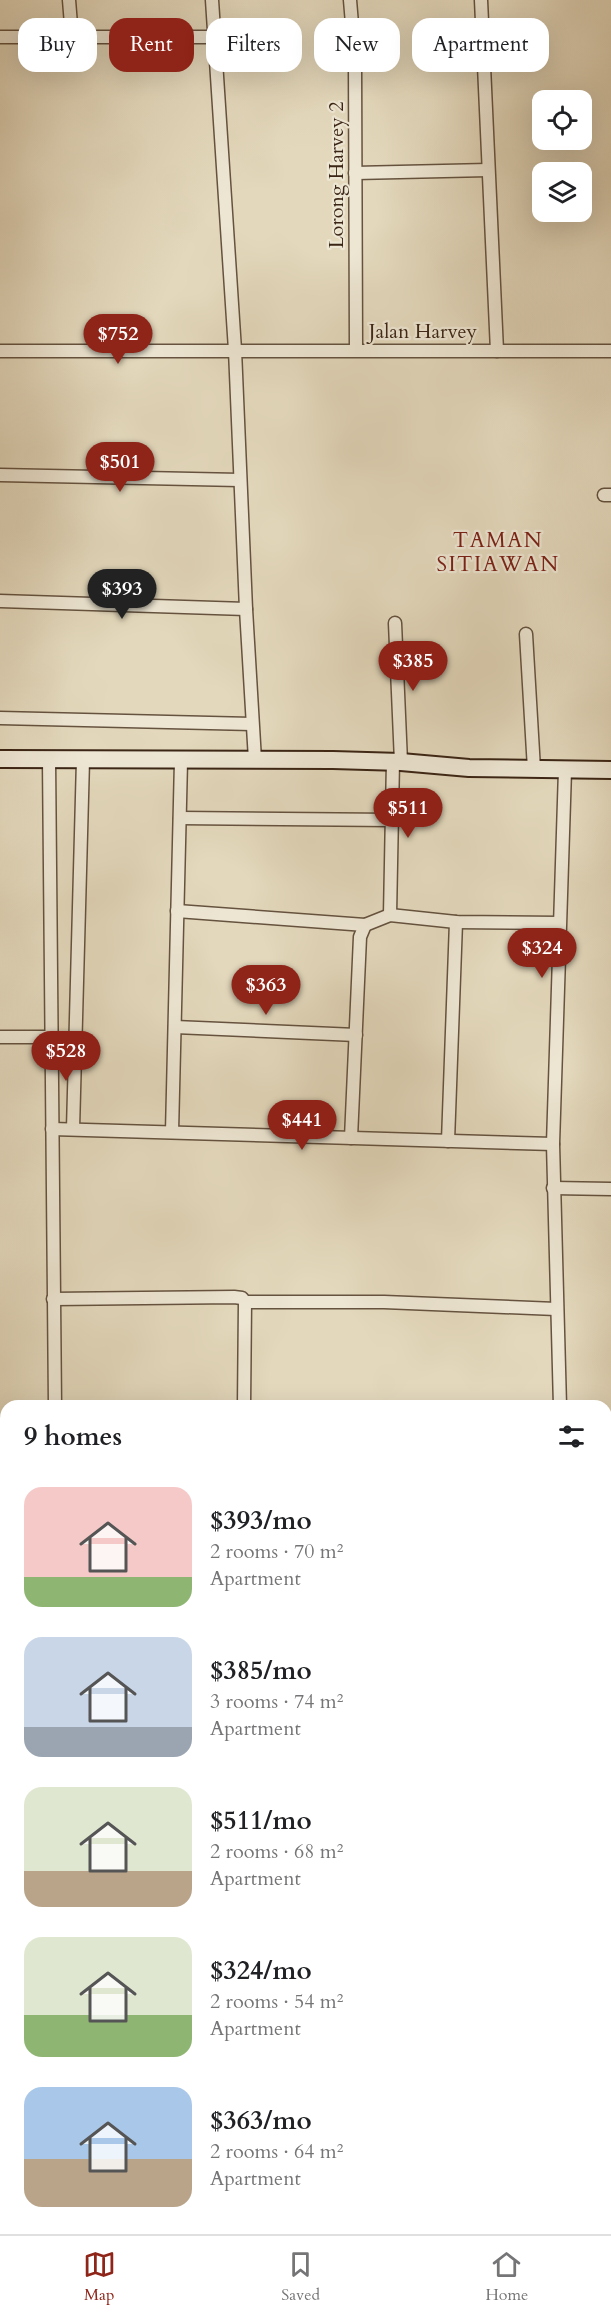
<!DOCTYPE html>
<html lang="en">
<head>
<meta charset="utf-8">
<style>
  body { margin:0; font-family:Cardo,serif; background:#f6f6f6; color:#202124; height:100vh; display:flex; flex-direction:column; font-size:22px; white-space:nowrap }
  * { box-sizing:border-box; margin:0 }
  p { font-size:20px; color:#757577 }
  .icon { flex:none; width:33px; height:33px; fill:none; stroke:currentColor; stroke-width:2; stroke-linecap:round; stroke-linejoin:round }
  .map { position:relative; flex:1; overflow:hidden }
  .details { position:absolute; left:0px; top:1400px; width:612px; height:836px; display:flex; flex-direction:column; background:#fff; border-radius:18px 18px 0 0; box-shadow:0 6px 24px #0002 }
  .details>* { flex:none }
  .hud { position:absolute; left:18px; top:18px; width:576px; height:54px; display:flex; gap:12px }
  .tools { position:absolute; left:532px; top:90px; display:grid; gap:12px }
  .tools a { display:grid; place-items:center; width:60px; height:60px; border-radius:12px; background:#fff; box-shadow:0 6px 24px #0002; font-size:30px }
  .price { position:absolute; translate:-50% -51px; padding:0 14px; border-radius:21px; background:#8f2418; color:#fff; font-size:20px; line-height:39px; filter:drop-shadow(0 2px 3px #0008) }
  .price::after { content:''; position:absolute; left:50%; top:36px; width:18px; height:14px; margin-left:-9px; background:inherit; clip-path:polygon(0 0,100% 0,50% 100%) }
  .price.active { background:#222; color:#fff }
  ul { padding:0; list-style:none }
  li { display:flex; align-items:center; gap:18px; height:150px; padding:0 24px }
  li span { display:grid; place-items:center; flex:none; width:168px; height:120px; border-radius:18px; color:#555 }
  li>.icon { margin-inline-start:auto }
  span .icon { width:72px; height:72px; fill:#fffc; stroke-width:1 }
  li b { font-size:26px }
  h2 { display:flex; justify-content:space-between; align-items:center; height:72px; padding:0 24px; font-size:26px }
  .pill { padding:0 21px; border-radius:18px; background:#fff; box-shadow:0 6px 24px #0002; font-size:21px; line-height:54px }
  .pill.active { background:#8f2418; color:#fff }
  .tabs { display:flex; justify-content:space-around; align-items:center; height:84px; border-top:2px solid #e0e0e0; background:#fff; font-size:16px; color:#757577 }
  .tabs a { display:grid; justify-items:center; gap:3px }
  .tabs .active { color:#8f2418 }
  .map>svg:first-child { display:block }
  .lines { fill:none; stroke-linecap:round; stroke-linejoin:round }
  .street-casing { stroke:#65523f; stroke-width:15 }
  .secondary-casing { stroke:#3b2515; stroke-width:20 }
  .highway-casing { stroke:#3b2515; stroke-width:24 }
  .street { stroke:#ede6d3; stroke-width:12 }
  .secondary { stroke:#ede6d3; stroke-width:16 }
  .highway { stroke:#e3d8bc; stroke-width:21 }
  .labels { text-anchor:middle; dominant-baseline:central; stroke-width:4.5; stroke-linejoin:round; paint-order:stroke }
  .street-label { font-size:20px; fill:#3b2515; stroke:#ede6d3 }
  .neighbourhood-label { font-size:21px; letter-spacing:1.5px; fill:#7a1f14; stroke:#ede6d3 }
</style>
</head>
<body>
<div class="map">
<svg width="611" height="2234" viewBox="0 0 611 2234">
  <rect width="100%" height="100%" fill="#e3d8bc"/>
  <filter id="stains"><feTurbulence type="fractalNoise" baseFrequency=".00333" numOctaves="4"/><feColorMatrix values="0 0 0 0 .2 0 0 0 0 .09 0 0 0 0 .02 0 0 0 .5 -.17"/></filter>
  <radialGradient id="worn" r=".72"><stop offset=".6" stop-color="#630" stop-opacity="0"/><stop offset="1" stop-color="#630" stop-opacity=".3"/></radialGradient>
  <g class="lines">
    <defs>
      <g id="street">
        <path d="M69 0 72 37"/>
        <path d="M212 0 235 350 246 609 255 760"/>
        <path d="M350 0 355 60 356 350"/>
        <path d="M481 0 497 351"/>
        <path d="M0 37H215"/>
        <path d="M355 173 488 170"/>
        <path d="M0 351H611"/>
        <path d="M0 475 240 480"/>
        <path d="M604 495H611"/>
        <path d="M0 601 246 609"/>
        <path d="M395 623 401 762"/>
        <path d="M526 634 534 769"/>
        <path d="M0 718 252 724"/>
        <path d="M49 760 55 1406"/>
        <path d="M180 818 393 820"/>
        <path d="M177 911 365 925 390 915 456 922 559 923"/>
        <path d="M390 915 393 761"/>
        <path d="M175 1027 356 1035"/>
        <path d="M0 1037H51"/>
        <path d="M52 1129 553 1144"/>
        <path d="M73 1129 83 760"/>
        <path d="M172 1132 181 761"/>
        <path d="M351 1138 360 937 365 925"/>
        <path d="M448 1141 456 922"/>
        <path d="M553 1188 611 1189"/>
        <path d="M53 1299 234 1297 242 1298 245 1302H384L556 1309"/>
        <path d="M244 1406 245 1302"/>
        <path d="M560 1406 553 1144 565 770"/>
        <path d="M606 1440H611"/>
        <path d="M0 1471H6"/>
        <path d="M0 1544H6"/>
        <path d="M606 1585H611"/>
        <path d="M0 1690 6 1691"/>
        <path d="M0 1731H6"/>
        <path d="M0 2122H6"/>
        <path d="M606 2135H611"/>
        <path d="M371 2234 372 2229"/>
        <path d="M541 2234 542 2229"/>
      </g>
      <g id="secondary">
        <path d="M0 759 333 760 401 762 469 768 611 770"/>
        <path d="M125 2234V2229"/>
      </g>
      <g id="highway">
        <path d="M0 1909H6"/>
        <path d="M606 1914 611 1915"/>
        <path d="M606 1936H611"/>
        <path d="M0 1937H6"/>
      </g>
    </defs>
    <!-- street casing -->
    <use href="#street" class="street-casing"/>
    <!-- secondary casing -->
    <use href="#secondary" class="secondary-casing"/>
    <!-- highway casing -->
    <use href="#highway" class="highway-casing"/>
    <!-- street -->
    <use href="#street" class="street"/>
    <!-- secondary -->
    <use href="#secondary" class="secondary"/>
    <!-- highway -->
    <use href="#highway" class="highway"/>
  </g>
  <g class="labels">
    <!-- street labels -->
    <g class="street-label">
      <text transform="translate(336 175) rotate(-90)">Lorong Harvey 2</text>
      <text x="423" y="331">Jalan Harvey</text>
    </g>
    <!-- neighbourhood labels -->
    <g class="neighbourhood-label">
      <text x="498" y="540">TAMAN<tspan x="498" dy="24">SITIAWAN</tspan></text>
    </g>
  </g>
  <rect width="100%" height="100%" filter="url(#stains)"/>
  <rect width="100%" height="100%" fill="url(#worn)"/>
</svg>
<div class="tools">
<a><svg class="icon" aria-label="locate" viewBox="0 0 24 24"><circle cx="12" cy="12" r="6"/><path d="M12 2v4M12 18v4M2 12h4M18 12h4"/></svg></a>
<a><svg class="icon" aria-label="layers" viewBox="0 0 24 24"><path d="M12 4l9 5-9 5-9-5zM3 14l9 5 9-5"/></svg></a>
</div>
<b class="price" style="left:118px;top:365px">$752</b>
<b class="price" style="left:120px;top:493px">$501</b>
<b class="price active" style="left:122px;top:620px">$393</b>
<b class="price" style="left:413px;top:692px">$385</b>
<b class="price" style="left:408px;top:839px">$511</b>
<b class="price" style="left:542px;top:979px">$324</b>
<b class="price" style="left:266px;top:1016px">$363</b>
<b class="price" style="left:66px;top:1082px">$528</b>
<b class="price" style="left:302px;top:1151px">$441</b>
<div class="hud">
<a class="pill">Buy</a>
<a class="pill active">Rent</a>
<a class="pill">Filters</a>
<a class="pill">New</a>
<a class="pill">Apartment</a>
</div>
<section class="details">
<h2>9 homes<svg class="icon" aria-label="filters" viewBox="0 0 24 24"><path d="M4 7h16M4 17h16"/><circle cx="9" cy="7" r="2"/><circle cx="15" cy="17" r="2"/></svg></h2>
<ul>
<li><span style="background:linear-gradient(#f6c9c9 75%,#8fb573 0)"><svg class="icon" aria-label="home" viewBox="0 0 24 24"><path d="M3 11l9-7 9 7M6 9v11h12V9"/></svg></span><div><b>$393/mo</b><p>2 rooms · 70 m²</p><p>Apartment</p></div></li>
<li><span style="background:linear-gradient(#c9d6e8 75%,#9aa5b1 0)"><svg class="icon" aria-label="home" viewBox="0 0 24 24"><path d="M3 11l9-7 9 7M6 9v11h12V9"/></svg></span><div><b>$385/mo</b><p>3 rooms · 74 m²</p><p>Apartment</p></div></li>
<li><span style="background:linear-gradient(#dfe7d0 70%,#b9a48a 0)"><svg class="icon" aria-label="home" viewBox="0 0 24 24"><path d="M3 11l9-7 9 7M6 9v11h12V9"/></svg></span><div><b>$511/mo</b><p>2 rooms · 68 m²</p><p>Apartment</p></div></li>
<li><span style="background:linear-gradient(#dfe7d0 65%,#8fb573 0)"><svg class="icon" aria-label="home" viewBox="0 0 24 24"><path d="M3 11l9-7 9 7M6 9v11h12V9"/></svg></span><div><b>$324/mo</b><p>2 rooms · 54 m²</p><p>Apartment</p></div></li>
<li><span style="background:linear-gradient(#a9c7e8 60%,#b9a48a 0)"><svg class="icon" aria-label="home" viewBox="0 0 24 24"><path d="M3 11l9-7 9 7M6 9v11h12V9"/></svg></span><div><b>$363/mo</b><p>2 rooms · 64 m²</p><p>Apartment</p></div></li>
</ul>
</section>
</div>
<nav class="tabs">
<a class="active"><svg class="icon" aria-label="map" viewBox="0 0 24 24"><path d="M3 6l6-2 6 2 6-2v14l-6 2-6-2-6 2zM9 4v14M15 6v14"/></svg>Map</a>
<a><svg class="icon" aria-label="saved" viewBox="0 0 24 24"><path d="M7 4h10v16l-5-4-5 4z"/></svg>Saved</a>
<a><svg class="icon" aria-label="home" viewBox="0 0 24 24"><path d="M3 11l9-7 9 7M6 9v11h12V9"/></svg>Home</a>
</nav>
</body>
</html>
